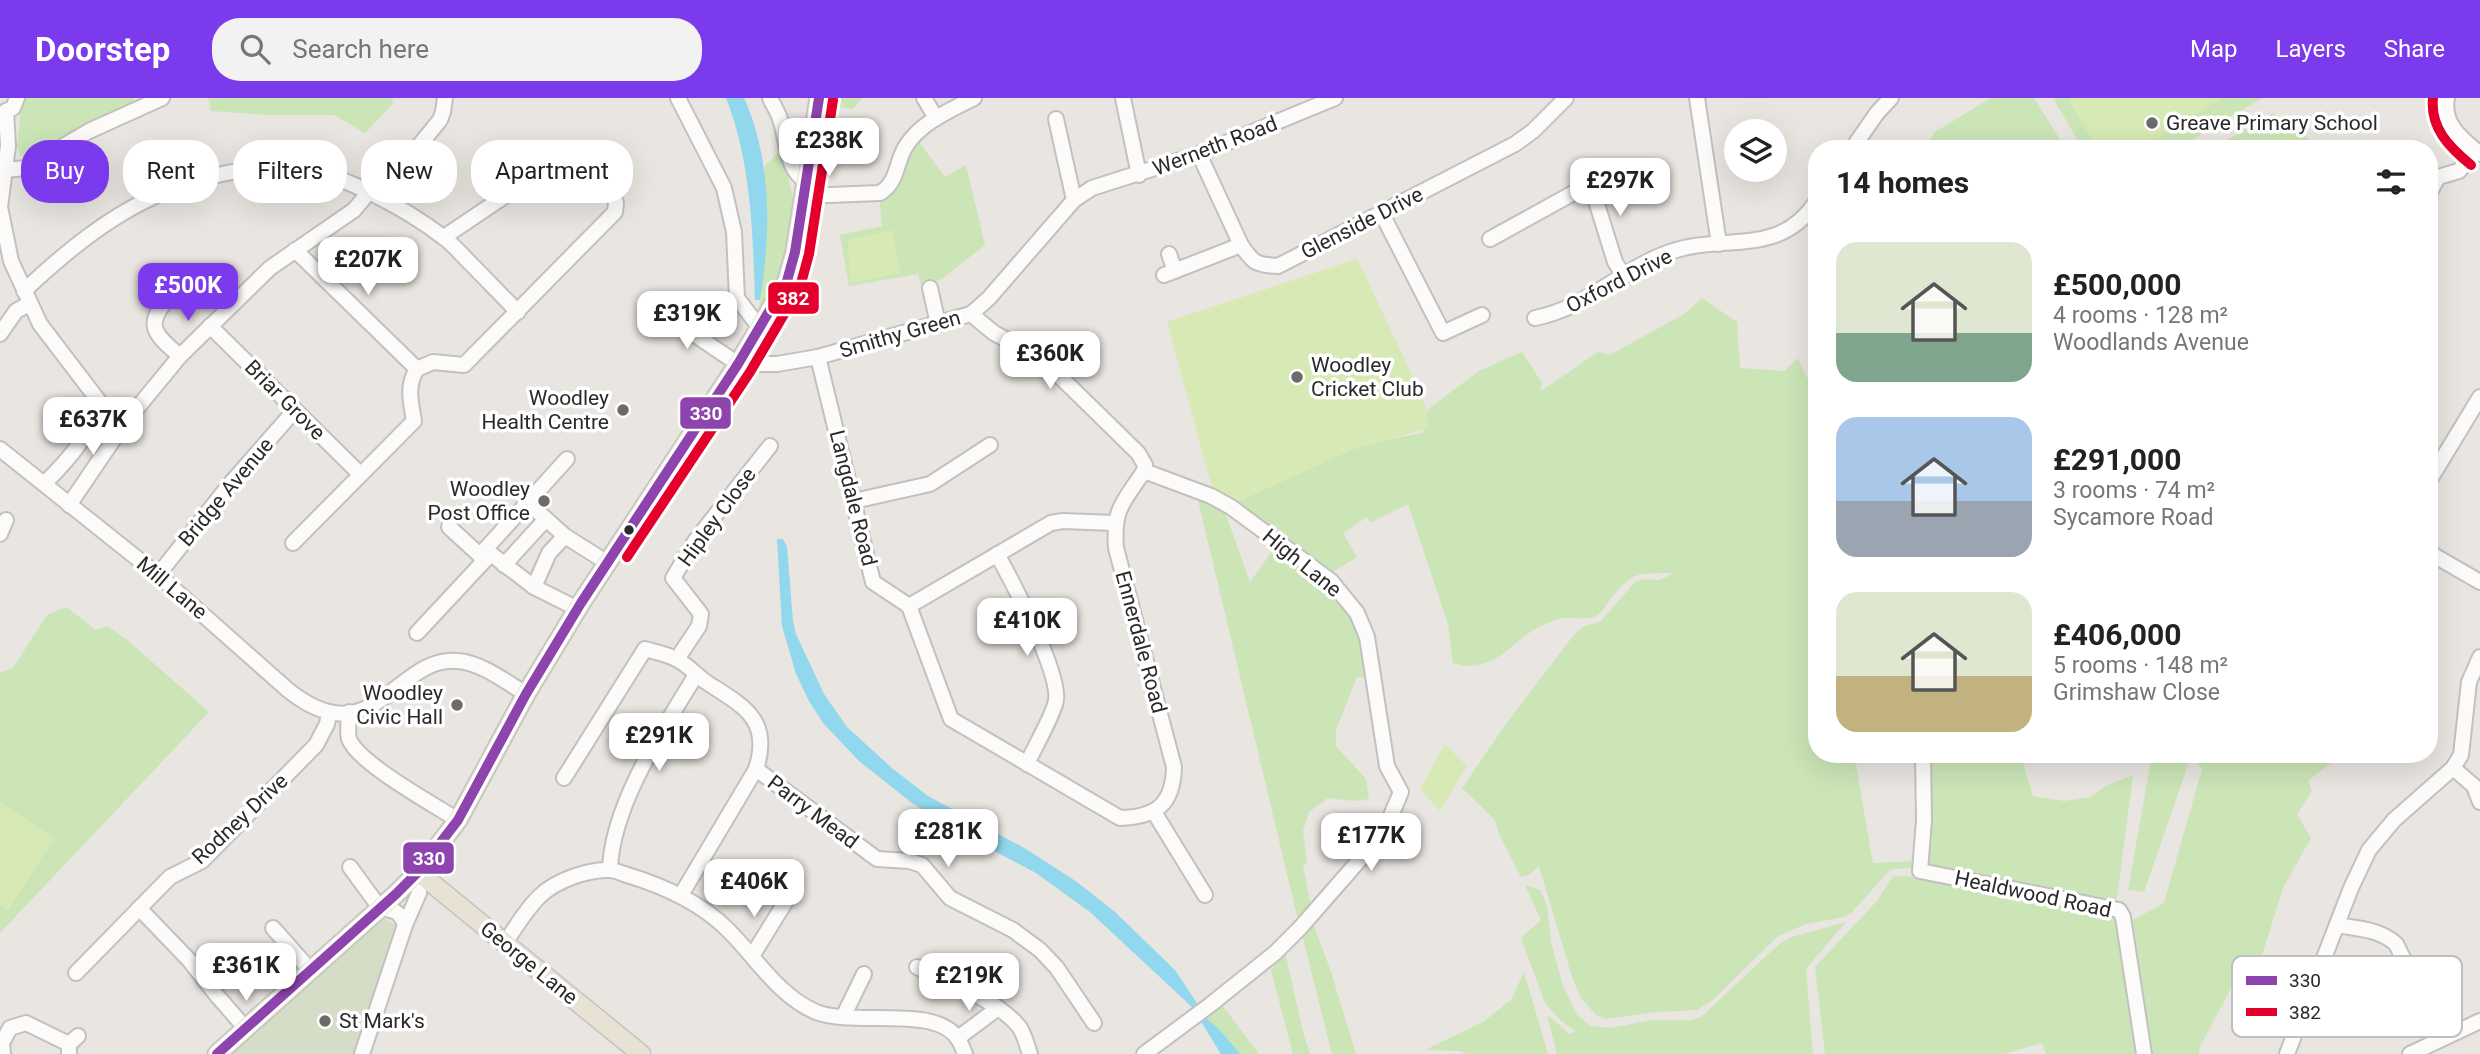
<!DOCTYPE html>
<html lang="en">
<head>
<meta charset="utf-8">
<style>
  body { margin:0; font-family:Roboto,sans-serif; background:#f2f2f2; color:#222; height:100vh; display:flex; flex-direction:column; font-size:26px; white-space:nowrap }
  * { box-sizing:border-box; margin:0 }
  p { font-size:23px; color:#767676 }
  .icon { flex:none; width:38px; height:38px; fill:none; stroke:currentColor; stroke-width:2; stroke-linecap:round; stroke-linejoin:round }
  .map { position:relative; flex:1; overflow:hidden }
  .drawer { position:absolute; left:1808px; top:42px; width:630px; height:623px; display:flex; flex-direction:column; background:#fff; border-radius:28px; box-shadow:0 7px 28px #0002 }
  .drawer>* { flex:none }
  .banner { position:absolute; left:21px; top:42px; width:665px; height:63px; display:flex; gap:14px }
  .buttons { position:absolute; left:1724px; top:21px; display:grid; gap:14px }
  .buttons a { display:grid; place-items:center; width:63px; height:63px; border-radius:50%; background:#fff; box-shadow:0 7px 28px #0002; font-size:35px }
  .price { position:absolute; translate:-50% -60px; padding:0 16px; border-radius:14px; background:#fff; color:#222; font-size:23px; line-height:46px; filter:drop-shadow(0 2px 4px #0008) }
  .price::after { content:''; position:absolute; left:50%; top:42px; width:21px; height:16px; margin-left:-10px; background:inherit; clip-path:polygon(0 0,100% 0,50% 100%) }
  .price.on { background:#7c3aed; color:#fff }
  ul { padding:0; list-style:none }
  li { display:flex; align-items:center; gap:21px; height:175px; padding:0 28px }
  li span { display:grid; place-items:center; flex:none; width:196px; height:140px; border-radius:21px; color:#555 }
  li>.icon { margin-inline-start:auto }
  span .icon { width:84px; height:84px; fill:#fffc; stroke-width:1 }
  li b { font-size:30px }
  h2 { display:flex; justify-content:space-between; align-items:center; height:84px; padding:0 28px; font-size:30px }
  .pill { padding:0 24px; border-radius:28px; background:#fff; box-shadow:0 7px 28px #0002; font-size:24px; line-height:63px }
  .pill.on { background:#7c3aed; color:#fff }
  header { display:flex; align-items:center; gap:42px; box-sizing:border-box; height:98px; padding:0 35px; background:#7c3aed; color:#fff }
  header strong { font-size:33px }
  nav { display:flex; gap:38px; margin-inline-start:auto; font-size:24px }
  .search { width:490px; height:63px; background:#f2f2f2; display:flex; align-items:center; gap:18px; box-sizing:border-box; padding:0 24px; border-radius:28px; color:#767676; font-size:26px }
  .map>svg:first-child { display:block }
  .green { fill:#cbe5b7 }
  .cemetery { fill:#d5ddc7 }
  .pitch { fill:#d7e9b5 }
  .water { fill:#91d7ed }
  .lines { fill:none; stroke-linecap:round; stroke-linejoin:round }
  .minor-casing { stroke:#c2c1c1; stroke-width:18 }
  .major-casing { stroke:#c4c3c1; stroke-width:21 }
  .minor { stroke:#fcfbfa; stroke-width:14 }
  .major { stroke:#e7e2d3; stroke-width:18 }
  .bus-1-casing { stroke:#fff; stroke-width:16 }
  .bus-2-casing { stroke:#fff; stroke-width:16 }
  .bus-1 { stroke:#8e44ad; stroke-width:10 }
  .bus-2 { stroke:#e4002b; stroke-width:10 }
  .poi-dot { fill:#6d6b6a; stroke:#fff; stroke-width:2.5 }
  .bus-dot { fill:#2a2a2a; stroke:#fff; stroke-width:2.5 }
  .labels { text-anchor:middle; dominant-baseline:central; stroke-width:7; stroke-linejoin:round; paint-order:stroke }
  .poi-label { font-size:21px; fill:#2a2a2a; stroke:#fff; text-anchor:start }
  .street-label { font-size:21px; fill:#2a2a2a; stroke:#fff }
  .key { fill:#fff; stroke:#bfbfbf; stroke-width:2 }
  .key-label { font-size:19px; fill:#2a2a2a }
  .line-badge { stroke:#fff; stroke-width:2.5 }
  .badge-label { font-size:19px; text-anchor:middle; font-weight:bold; fill:#fff }
</style>
</head>
<body>
<header>
<strong>Doorstep</strong>
<div class="search"><svg class="icon" aria-label="search" viewBox="0 0 24 24"><circle cx="10" cy="10" r="6"/><path d="M15 15l6 6"/></svg>Search here</div>
<nav><a>Map</a><a>Layers</a><a>Share</a></nav>
</header>
<div class="map">
<svg width="2480" height="956" viewBox="0 0 2480 956">
  <rect width="100%" height="100%" fill="#e9e5e0"/>
  <!-- green -->
  <g class="green">
    <path d="M22 0H133L135 6 29 61 20 57 17 49Z"/>
    <path d="M208 0H392L393 6 365 35 334 17H270L211 13Z"/>
    <path d="M829 0H862L853 11 828 8Z"/>
    <path d="M1991 0H2034L2066 51H1924L1935 34Z"/>
    <path d="M2057 0H2262L2177 51H2083L2054 2Z"/>
    <path d="M2273 15 2323 51H2212Z"/>
    <path d="M916 40 945 79 966 67 985 147 942 181 922 191 918 176 849 188 840 137 882 128 879 97Z"/>
    <path d="M782 51 794 106 783 176 759 211 766 153 764 69Z"/>
    <path d="M1702 200 1737 224 1740 270 1784 273 1798 260 1810 286 1816 310V656H1854L1873 765 1916 763 1915 769 1890 772 1852 814 1844 819 1806 826 1778 838 1714 901 1697 912 1656 914 1606 921 1596 917 1581 900 1572 879 1539 768 1529 777 1521 779 1498 734 1495 722 1462 690 1506 626 1573 538 1583 529 1601 523 1635 484 1644 481 1659 482 1675 475C1638 476 1634 471 1610 502 1606 507 1602 515 1596 518 1584 523 1575 519 1563 520 1558 520 1553 523 1548 525 1511 538 1498 579 1453 565L1448 526 1408 406 1370 425 1367 419 1343 435 1357 459 1331 475 1232 406 1351 352 1371 345 1423 335 1427 312 1479 273 1522 254 1542 285 1541 293 1598 254 1610 257 1684 216Z"/>
    <path d="M1197 398 1223 409 1250 484 1276 448C1311 474 1347 498 1362 541 1366 552 1366 567 1368 579H1357L1336 632V648L1366 681 1369 701 1353 703 1328 700 1309 714 1303 733 1307 765 1303 768 1311 809 1298 822Z"/>
    <path d="M66 509 96 532 107 528 126 541 209 614 0 835V575L13 570 47 517Z"/>
    <path d="M1930 656H2020L2033 698 2064 703 2090 699 2108 687 2133 677 2117 800 2108 806 1925 769Z"/>
    <path d="M2152 656H2189V664L2144 794 2128 792Z"/>
    <path d="M2191 656H2342L2308 683 2312 693 2297 716 2311 740 2283 790 2255 880 2232 888 2199 951V956H2152L2133 822 2164 805 2202 671Z"/>
    <path d="M1893 778 1925 779 2115 816 2120 826 2135 956H2046L2042 945 2004 956H1825L1815 869 1877 803Z"/>
    <path d="M1525 787 1540 792 1547 807 1551 844 1563 888 1577 917 1591 928 1610 930 1652 922H1692L1701 919 1778 847 1792 839 1846 824 1806 871 1813 956H1557L1547 917 1570 936 1576 933 1561 923 1545 905 1521 840 1541 822Z"/>
    <path d="M1314 828 1331 874 1356 956H1332L1302 836Z"/>
    <path d="M1285 854 1303 934 1310 956H1293L1271 872Z"/>
    <path d="M1524 874 1548 956H1467L1461 953 1425 952 1483 924 1511 902Z"/>
    <path d="M1222 907 1259 956H1240L1206 920Z"/>
  </g>
  <!-- cemetery -->
  <path class="cemetery" d="M382 819 397 828 357 956H232Z"/>
  <!-- pitch -->
  <g class="pitch">
    <path d="M2071 0H2222L2141 51H2098L2068 2Z"/>
    <path d="M892 132 901 175 850 185 848 142Z"/>
    <path d="M1357 161 1424 302 1429 330 1351 352 1232 406 1213 393 1167 224Z"/>
    <path d="M1445 646 1467 668 1440 713 1420 691Z"/>
    <path d="M0 704 55 740 8 812 0 807Z"/>
  </g>
  <!-- water -->
  <g class="water">
    <path d="M726 0H744C772 62 771 136 760 202H755C753 135 751 63 726 0Z"/>
    <path d="M777 441H783L787 449 793 523 796 536 824 596 847 629 893 671 928 698 1026 751 1077 784 1115 814 1175 872 1208 922 1219 931 1240 956H1221L1192 909 1090 814 1036 775 964 737 912 705 859 663 823 625 809 603 796 576 782 528Z"/>
  </g>
  <g class="lines">
    <defs>
      <g id="minor">
        <path d="M17 0 13 10 6 13 8 48 0 109 11 163 40 226 101 306 124 326"/>
        <path d="M678 0 724 90 734 134 737 200 760 230"/>
        <path d="M770 0C773 7 778 14 780 21 787 40 786 73 806 83"/>
        <path d="M924 0 936 20"/>
        <path d="M1123 0 1139 77"/>
        <path d="M1697 0 1719 146"/>
        <path d="M2447 0C2442 26 2462 41 2480 56"/>
        <path d="M1056 21 1074 102"/>
        <path d="M1852 51 1877 15 1891 0"/>
        <path d="M1199 56 1241 147C1253 165 1256 167 1278 168L1515 46 1533 33 1566 0"/>
        <path d="M5 72 26 70 89 33 162 0"/>
        <path d="M1587 74 1615 164 1624 178"/>
        <path d="M2429 96 2438 79 2459 73 2475 52"/>
        <path d="M804 98 880 95C899 83 895 65 906 48 921 24 951 12 974 0"/>
        <path d="M380 99 399 72 440 22 443 14 445 0"/>
        <path d="M1381 114 1443 235 1482 217"/>
        <path d="M1490 141 1577 93 1591 88"/>
        <path d="M295 152 417 271"/>
        <path d="M1169 156 1175 173"/>
        <path d="M1164 177 1241 147"/>
        <path d="M930 190 938 226"/>
        <path d="M24 193C84 136 144 91 227 75 251 70 277 66 301 70 344 77 408 112 443 139 453 146 461 156 470 165 486 181 502 198 518 214"/>
        <path d="M173 195C145 225 150 233 180 258"/>
        <path d="M657 211 738 266H777L818 259 971 216 989 200 1074 102 1092 90 1199 56 1335 0"/>
        <path d="M971 216 994 235 1041 260 1138 355 1145 367 1144 373"/>
        <path d="M1535 220C1585 211 1623 170 1670 154 1724 135 1779 160 1816 104"/>
        <path d="M210 228 360 376"/>
        <path d="M0 236 16 213 29 206"/>
        <path d="M818 259 873 484 909 508 951 621 1120 720C1156 719 1173 707 1174 669L1116 450C1113 410 1123 405 1144 373"/>
        <path d="M417 271 433 264 464 267 615 114 616 105 612 94 587 60 577 55 566 57 444 139"/>
        <path d="M0 351 158 477 288 592C374 661 395 557 458 563 482 565 506 584 526 596"/>
        <path d="M2429 383 2480 299"/>
        <path d="M45 385C69 361 88 339 101 306"/>
        <path d="M854 403 930 386 990 347"/>
        <path d="M528 405 565 438 606 464"/>
        <path d="M69 407 124 326 180 258 270 170 354 112 369 94"/>
        <path d="M0 436 6 422"/>
        <path d="M293 445 414 323C411 305 406 288 417 271"/>
        <path d="M2429 452 2435 458 2480 484"/>
        <path d="M997 456C1012 483 1060 574 1056 602 1055 614 1033 652 1027 666"/>
        <path d="M480 457 567 361"/>
        <path d="M485 462 491 456 534 489 578 511"/>
        <path d="M504 467 546 421"/>
        <path d="M158 477 230 386 295 312"/>
        <path d="M534 489 549 455 565 438"/>
        <path d="M909 508 1051 425 1063 423 1114 425"/>
        <path d="M417 535 485 462 449 429"/>
        <path d="M677 561 699 528 701 516 673 480 695 443 770 348"/>
        <path d="M349 614C349 622 347 634 349 641 358 665 434 707 458 722"/>
        <path d="M1923 656 1924 722 1920 773 2119 812 2123 819 2144 956"/>
        <path d="M2453 670 2474 688 2480 704"/>
        <path d="M756 671 877 761 909 763 922 767 950 800 1013 832 1040 852 1057 870 1094 925"/>
        <path d="M564 680 645 551C655 554 667 556 676 561 687 566 696 577 706 584 743 608 772 621 756 671L681 797"/>
        <path d="M1154 714 1205 797"/>
        <path d="M350 769 380 810C394 812 400 813 405 827"/>
        <path d="M610 771C612 707 663 631 696 577"/>
        <path d="M139 810 189 862 218 899"/>
        <path d="M2337 827C2359 831 2379 831 2396 846L2443 940"/>
        <path d="M273 830 311 873"/>
        <path d="M505 845C516 829 526 811 540 798 555 783 588 771 609 772 614 772 619 774 624 776 661 787 699 803 727 831 755 858 778 898 816 914 854 929 936 906 958 941 961 945 963 951 965 956"/>
        <path d="M752 858 786 803"/>
        <path d="M917 869C948 885 999 902 1020 930 1025 938 1027 948 1030 956"/>
        <path d="M76 875 170 779 202 763 316 647 327 626 329 615"/>
        <path d="M220 901 246 931"/>
        <path d="M843 919 864 876"/>
        <path d="M958 940 998 910"/>
        <path d="M3 956 2 945 10 930 26 925 69 946"/>
        <path d="M69 956V946L78 938"/>
        <path d="M362 956 405 827 419 795 418 774"/>
        <path d="M1144 956 1210 907 1275 855 1300 830 1384 734 1401 694 1387 668 1367 539 1357 515 1331 483 1231 409 1211 398 1144 373"/>
        <path d="M2287 956 2351 790 2369 752 2394 722 2453 670 2461 657 2469 584 2480 559"/>
        <path d="M2410 956 2480 923"/>
      </g>
      <g id="major">
        <path d="M418 774 641 956"/>
        <path d="M217 956 396 796 418 774 458 722 526 596 581 505 738 266 787 183 795 154 819 0"/>
      </g>
    </defs>
    <!-- minor casing -->
    <use href="#minor" class="minor-casing"/>
    <!-- major casing -->
    <use href="#major" class="major-casing"/>
    <!-- minor -->
    <use href="#minor" class="minor"/>
    <!-- major -->
    <use href="#major" class="major"/>
    <defs>
      <path id="bus-1" d="M217 956 396 796 418 774 458 722 526 596 581 505 738 266 787 183 795 154 819 0"/>
      <g id="bus-2">
        <path d="M2433 0C2430 30 2449 49 2471 67"/>
        <path d="M627 459 750 274 800 189 809 156 833 2"/>
      </g>
    </defs>
    <!-- bus-1 casing -->
    <use href="#bus-1" class="bus-1-casing"/>
    <!-- bus-2 casing -->
    <use href="#bus-2" class="bus-2-casing"/>
    <!-- bus-1 -->
    <use href="#bus-1" class="bus-1"/>
    <!-- bus-2 -->
    <use href="#bus-2" class="bus-2"/>
  </g>
  <!-- markers -->
  <g class="poi-dot">
    <circle cx="2152" cy="25" r="7"/>
    <circle cx="1297" cy="279" r="7"/>
    <circle cx="623" cy="312" r="7"/>
    <circle cx="544" cy="403" r="7"/>
    <circle cx="457" cy="607" r="7"/>
    <circle cx="325" cy="923" r="7"/>
  </g>
  <circle class="bus-dot" cx="629" cy="432" r="6"/>
  <g class="labels">
    <!-- poi labels -->
    <g class="poi-label">
      <text x="2166" y="25">Greave Primary School</text>
      <text x="1311" y="267">Woodley<tspan x="1311" dy="24">Cricket Club</tspan></text>
      <text x="609" y="300" text-anchor="end">Woodley<tspan x="609" dy="24">Health Centre</tspan></text>
      <text x="530" y="391" text-anchor="end">Woodley<tspan x="530" dy="24">Post Office</tspan></text>
      <text x="443" y="595" text-anchor="end">Woodley<tspan x="443" dy="24">Civic Hall</tspan></text>
      <text x="339" y="923">St Mark's</text>
    </g>
    <!-- street labels -->
    <g class="street-label">
      <text transform="translate(1215 48) rotate(-21)">Werneth Road</text>
      <text transform="translate(1362 125) rotate(-27)">Glenside Drive</text>
      <text transform="translate(1619 183) rotate(-27)">Oxford Drive</text>
      <text transform="translate(900 236) rotate(-16)">Smithy Green</text>
      <text transform="translate(285 302) rotate(45)">Briar Grove</text>
      <text transform="translate(226 394) rotate(-50)">Bridge Avenue</text>
      <text transform="translate(853 400) rotate(76)">Langdale Road</text>
      <text transform="translate(717 419) rotate(-54)">Hipley Close</text>
      <text transform="translate(1302 465) rotate(39)">High Lane</text>
      <text transform="translate(172 490) rotate(40)">Mill Lane</text>
      <text transform="translate(1141 544) rotate(75)">Ennerdale Road</text>
      <text transform="translate(813 714) rotate(37)">Parry Mead</text>
      <text transform="translate(240 721) rotate(-43)">Rodney Drive</text>
      <text transform="translate(2033 796) rotate(12)">Healdwood Road</text>
      <text transform="translate(529 865) rotate(39)">George Lane</text>
    </g>
  </g>
  <!-- legend -->
  <rect x="2232" y="858" width="230" height="81" rx="10" class="key"/>
  <rect x="2246" y="878" width="31" height="9" fill="#8e44ad"/>
  <rect x="2246" y="910" width="31" height="8" fill="#e4002b"/>
  <g class="key-label">
    <text x="2289" y="889">330</text>
    <text x="2289" y="921">382</text>
  </g>
  <g class="line-badge">
    <rect x="767" y="183" width="53" height="34" rx="7" fill="#e4002b"/>
    <rect x="679" y="298" width="53" height="34" rx="7" fill="#8e44ad"/>
    <rect x="402" y="743" width="53" height="34" rx="7" fill="#8e44ad"/>
  </g>
  <g class="badge-label">
    <text x="793" y="207">382</text>
    <text x="706" y="322">330</text>
    <text x="429" y="767">330</text>
  </g>
</svg>
<div class="buttons">
<a><svg class="icon" aria-label="layers" viewBox="0 0 24 24"><path d="M12 4l9 5-9 5-9-5zM3 14l9 5 9-5"/></svg></a>
</div>
<b class="price" style="left:829px;top:80px">£238K</b>
<b class="price" style="left:1620px;top:120px">£297K</b>
<b class="price" style="left:368px;top:199px">£207K</b>
<b class="price on" style="left:188px;top:225px">£500K</b>
<b class="price" style="left:687px;top:253px">£319K</b>
<b class="price" style="left:1050px;top:293px">£360K</b>
<b class="price" style="left:93px;top:359px">£637K</b>
<b class="price" style="left:1027px;top:560px">£410K</b>
<b class="price" style="left:659px;top:675px">£291K</b>
<b class="price" style="left:948px;top:771px">£281K</b>
<b class="price" style="left:1371px;top:775px">£177K</b>
<b class="price" style="left:754px;top:821px">£406K</b>
<b class="price" style="left:246px;top:905px">£361K</b>
<b class="price" style="left:969px;top:915px">£219K</b>
<div class="banner">
<a class="pill on">Buy</a>
<a class="pill">Rent</a>
<a class="pill">Filters</a>
<a class="pill">New</a>
<a class="pill">Apartment</a>
</div>
<section class="drawer">
<h2>14 homes<svg class="icon" aria-label="filters" viewBox="0 0 24 24"><path d="M4 7h16M4 17h16"/><circle cx="9" cy="7" r="2"/><circle cx="15" cy="17" r="2"/></svg></h2>
<ul>
<li><span style="background:linear-gradient(#dfe7d0 65%,#7fa58c 0)"><svg class="icon" aria-label="home" viewBox="0 0 24 24"><path d="M3 11l9-7 9 7M6 9v11h12V9"/></svg></span><div><b>£500,000</b><p>4 rooms · 128 m²</p><p>Woodlands Avenue</p></div></li>
<li><span style="background:linear-gradient(#a9c7e8 60%,#9aa5b1 0)"><svg class="icon" aria-label="home" viewBox="0 0 24 24"><path d="M3 11l9-7 9 7M6 9v11h12V9"/></svg></span><div><b>£291,000</b><p>3 rooms · 74 m²</p><p>Sycamore Road</p></div></li>
<li><span style="background:linear-gradient(#dfe7d0 60%,#c2b280 0)"><svg class="icon" aria-label="home" viewBox="0 0 24 24"><path d="M3 11l9-7 9 7M6 9v11h12V9"/></svg></span><div><b>£406,000</b><p>5 rooms · 148 m²</p><p>Grimshaw Close</p></div></li>
</ul>
</section>
</div>
</body>
</html>
